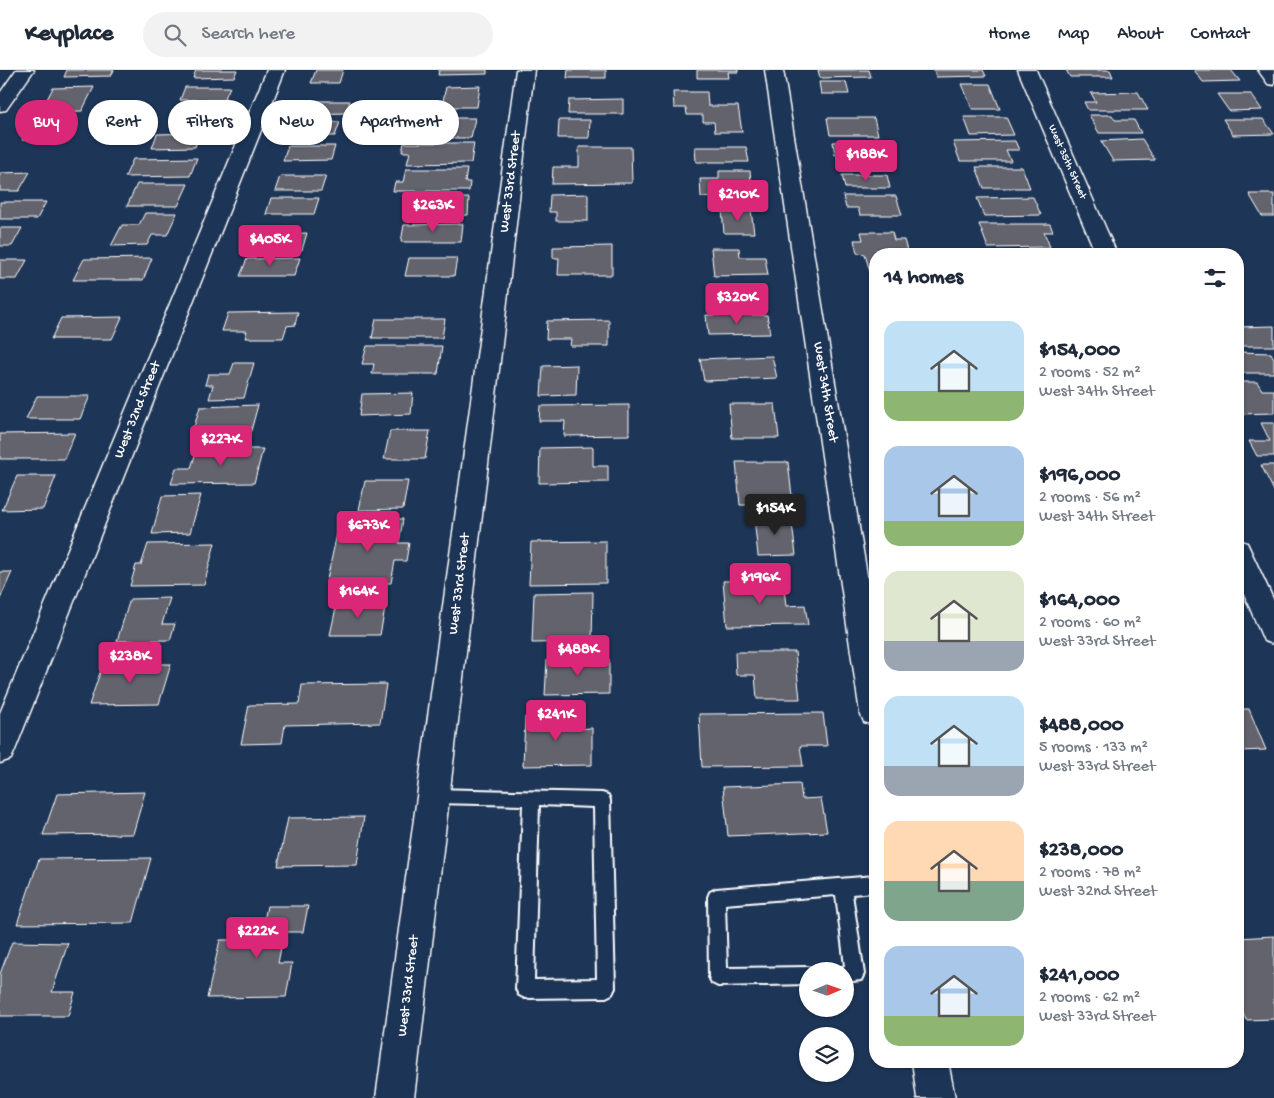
<!DOCTYPE html>
<html lang="en">
<head>
<meta charset="utf-8">
<style>
  body { margin:0; font-family:"Gochi Hand",sans-serif; background:#f2f2f3; color:#1f2937; height:100vh; display:flex; flex-direction:column; font-size:19px; white-space:nowrap }
  * { box-sizing:border-box; margin:0 }
  p { font-size:16px; color:#747a83 }
  .icon { flex:none; width:28px; height:28px; fill:none; stroke:currentColor; stroke-width:2; stroke-linecap:round; stroke-linejoin:round }
  .map { position:relative; flex:1; overflow:hidden }
  .panel { position:absolute; left:869px; top:178px; width:375px; height:820px; display:flex; flex-direction:column; background:#fff; border-radius:20px; box-shadow:0 1px 4px #0004 }
  .panel>* { flex:none }
  .top-card { position:absolute; left:15px; top:30px; width:475px; height:45px; display:flex; gap:10px }
  .needle { width:32px; rotate:88deg }
  .tools { position:absolute; left:799px; top:892px; display:grid; gap:10px }
  .tools a { display:grid; place-items:center; width:55px; height:55px; border-radius:50%; background:#fff; box-shadow:0 1px 4px #0004; font-size:25px }
  .price { position:absolute; translate:-50% -42px; padding:0 11px; border-radius:5px; background:#db2777; color:#fff; font-size:16px; line-height:32px; filter:drop-shadow(0 1px 2px #0008) }
  .price::after { content:''; position:absolute; left:50%; top:30px; width:15px; height:11px; margin-left:-8px; background:inherit; clip-path:polygon(0 0,100% 0,50% 100%) }
  .price.selected { background:#222; color:#fff }
  ul { padding:0; list-style:none }
  li { display:flex; align-items:center; gap:15px; height:125px; padding:0 15px }
  li span { display:grid; place-items:center; flex:none; width:140px; height:100px; border-radius:15px; color:#555 }
  li>.icon { margin-inline-start:auto }
  span .icon { width:60px; height:60px; fill:#fffc; stroke-width:1 }
  li b { font-size:21px }
  h2 { display:flex; justify-content:space-between; align-items:center; height:60px; padding:0 15px; font-size:21px }
  .tag { padding:0 18px; border-radius:22px; background:#fff; box-shadow:0 1px 4px #0004; font-size:18px; line-height:45px }
  .tag.selected { background:#db2777; color:#fff }
  header { display:flex; align-items:center; gap:30px; box-sizing:border-box; height:70px; padding:0 25px; background:#fff; border-bottom:1px solid #e0e1e3 }
  header strong { font-size:24px }
  nav { display:flex; gap:28px; margin-inline-start:auto; font-size:18px }
  .search { width:350px; height:45px; background:#f2f2f3; display:flex; align-items:center; gap:12px; box-sizing:border-box; padding:0 18px; border-radius:28px; color:#747a83; font-size:19px }
  .map>svg:first-child { display:block }
  .building { fill:#64646e; stroke:#fff }
  .lines { fill:none; stroke-linecap:round; stroke-linejoin:round }
  .lane-casing { stroke:#fff; stroke-width:4 }
  .street-casing { stroke:#fff; stroke-width:3 }
  .lane { fill:#1d3557; fill-rule:evenodd }
  .street { fill:#1d3557; fill-rule:evenodd }
  .labels { text-anchor:middle; dominant-baseline:central; stroke-width:4.5; stroke-linejoin:round; paint-order:stroke }
  .far-street-label { font-size:11px; fill:#fff; stroke:#1d3557 }
  .street-label { font-size:14px; fill:#fff; stroke:#1d3557 }
</style>
</head>
<body>
<header>
<strong>Keyplace</strong>
<div class="search"><svg class="icon" aria-label="search" viewBox="0 0 24 24"><circle cx="10" cy="10" r="6"/><path d="M15 15l6 6"/></svg>Search here</div>
<nav><a>Home</a><a>Map</a><a>About</a><a>Contact</a></nav>
</header>
<div class="map">
<svg width="1274" height="1028" viewBox="0 0 1274 1028">
  <rect width="100%" height="100%" fill="#1d3557"/>
  <filter id="ink" filterUnits="userSpaceOnUse"><feTurbulence type="fractalNoise" baseFrequency=".02" numOctaves="2"/><feDisplacementMap in="SourceGraphic" scale="10" xChannelSelector="R" yChannelSelector="G"/><feConvolveMatrix kernelMatrix="1 2 1 2 8 2 1 2 1" color-interpolation-filters="sRGB"/></filter>
  <g filter="url(#ink)">
    <!-- building -->
    <g class="building">
      <path d="M67 0H114L111 6 64 7Z"/>
      <path d="M196 0H237L234 7 193 8Z"/>
      <path d="M316 0H343L339 13H311Z"/>
      <path d="M439 0H487V4L438 5Z"/>
      <path d="M568 0H606V8H567Z"/>
      <path d="M697 0H738V2H728L729 8H697Z"/>
      <path d="M818 0H869L871 7 820 8Z"/>
      <path d="M934 0H983L986 6 936 7Z"/>
      <path d="M1066 0H1110L1113 7H1070Z"/>
      <path d="M1194 0H1231L1240 11 1203 12Z"/>
      <path d="M819 12H846L849 24H821Z"/>
      <path d="M962 14H990L1000 39H972Z"/>
      <path d="M480 16 477 37H434L436 31H443L446 17Z"/>
      <path d="M94 17 82 41 40 42 53 18Z"/>
      <path d="M185 17H230L224 30H180Z"/>
      <path d="M673 22H707L708 36H738L742 62H715L714 52H703V45H687L686 38H674Z"/>
      <path d="M1138 22 1148 40H1088L1084 32H1096L1091 23Z"/>
      <path d="M1217 24H1251L1262 40 1229 41Z"/>
      <path d="M623 29V44H568L569 30Z"/>
      <path d="M307 31H350L346 43 303 44Z"/>
      <path d="M1089 45H1112L1115 50H1134L1141 63H1099Z"/>
      <path d="M964 47H1006L1014 65 971 66Z"/>
      <path d="M445 48H475L471 68H430L433 53H444Z"/>
      <path d="M827 48H874L878 65H830Z"/>
      <path d="M1223 49H1263L1274 64 1233 65Z"/>
      <path d="M559 50H590L589 68H558Z"/>
      <path d="M69 51 63 61H70L65 70H22L34 52Z"/>
      <path d="M296 52H340L335 66H291Z"/>
      <path d="M200 63 195 77 152 78 157 64Z"/>
      <path d="M1142 69 1155 90 1113 91 1101 71Z"/>
      <path d="M1015 71 1019 80H1006L1011 91H960L953 72Z"/>
      <path d="M833 72H871L872 76H890L892 85H835Z"/>
      <path d="M404 73H474L471 93 407 94 410 82H402Z"/>
      <path d="M288 76H335L331 90 283 91Z"/>
      <path d="M579 77H631L632 113 552 114 553 97H579Z"/>
      <path d="M695 77H746L749 92H696Z"/>
      <path d="M197 88 190 106 125 107 133 89Z"/>
      <path d="M976 97H1022L1030 118H984Z"/>
      <path d="M406 99H467L465 112H470L469 121H393L395 112H403Z"/>
      <path d="M719 101H750L753 130 701 127 700 109H719Z"/>
      <path d="M30 102 19 121H0V103Z"/>
      <path d="M842 105H887L890 118H845Z"/>
      <path d="M280 106H326L321 121H275Z"/>
      <path d="M137 114H188L178 136H127Z"/>
      <path d="M588 124V151H556V142H549L550 125Z"/>
      <path d="M1249 124H1274V146H1262Z"/>
      <path d="M843 126H896L902 145H860L858 138H846Z"/>
      <path d="M1033 127 1041 145 984 146 977 128Z"/>
      <path d="M271 128H319L314 144H266Z"/>
      <path d="M469 128 468 145 426 147 428 129Z"/>
      <path d="M0 132H46L37 149H0Z"/>
      <path d="M722 140H751L754 163H724Z"/>
      <path d="M145 143H177L167 165H152L147 175 111 176 122 155H139Z"/>
      <path d="M463 154 461 172H401L404 155Z"/>
      <path d="M979 154H1050L1053 162H1044L1050 177 988 178Z"/>
      <path d="M0 158H22L12 176H0Z"/>
      <path d="M861 162H892L894 170H904L908 184H875V202H870L865 184 857 183 854 170H863Z"/>
      <path d="M307 163 302 180H253L258 164Z"/>
      <path d="M612 176V205H558L559 188H553V177Z"/>
      <path d="M711 178H739L740 187H765L768 205 714 206Z"/>
      <path d="M152 188 143 210H73L84 189Z"/>
      <path d="M300 188 294 206H240L247 189Z"/>
      <path d="M409 188H457L454 206H405Z"/>
      <path d="M0 190H27L17 209H0Z"/>
      <path d="M298 242 295 255 287 256 283 268H245L247 261H222L228 243Z"/>
      <path d="M870 244H875V270Z"/>
      <path d="M706 245H767L770 264 708 265Z"/>
      <path d="M122 247 112 269H51L61 248Z"/>
      <path d="M376 249H445L442 268H372Z"/>
      <path d="M609 250V276H570L571 269H546L547 251Z"/>
      <path d="M1274 256V276H1238V257Z"/>
      <path d="M367 276H442L438 304H372L374 294H362Z"/>
      <path d="M1238 282 1271 283 1274 289V303H1238Z"/>
      <path d="M772 286 777 308 704 311 700 289Z"/>
      <path d="M234 293H254L244 328 209 329 213 315H205L208 304H230Z"/>
      <path d="M577 295 576 325 541 326 543 296Z"/>
      <path d="M1238 312H1257L1262 320H1274V343L1239 344Z"/>
      <path d="M413 323 411 344 359 346 362 324Z"/>
      <path d="M37 326H90L80 349H26Z"/>
      <path d="M729 334H775L779 368H732Z"/>
      <path d="M258 335 249 368 190 370 200 337Z"/>
      <path d="M629 335V365L564 366 565 351H539L540 336Z"/>
      <path d="M1261 353H1274V386H1257L1249 371H1270Z"/>
      <path d="M390 361H430L425 389H384Z"/>
      <path d="M75 363 64 389H0V364Z"/>
      <path d="M593 377V396H608V412L539 413 540 378Z"/>
      <path d="M197 379H263L254 413 171 414 176 398H191Z"/>
      <path d="M736 392H788L793 435H740Z"/>
      <path d="M1261 395H1274V421Z"/>
      <path d="M17 406H56L43 439 2 440Z"/>
      <path d="M365 411H408L403 439 359 440Z"/>
      <path d="M201 425 190 463 152 464 162 426Z"/>
      <path d="M791 446 796 485 758 486 754 447Z"/>
      <path d="M363 449H403L399 473H409L406 491H395L391 513 326 514 338 459H361Z"/>
      <path d="M606 471V513L529 514 531 472Z"/>
      <path d="M215 473 204 515 130 516 136 495H141L148 474Z"/>
      <path d="M0 502H12L0 529Z"/>
      <path d="M783 510 786 536 805 535 808 555 727 556 723 511Z"/>
      <path d="M593 522 592 572 532 573 534 523Z"/>
      <path d="M170 528 162 554H175L170 570 117 571 130 529Z"/>
      <path d="M337 533H386L380 565H330Z"/>
      <path d="M735 582H795L800 629H757L755 605H736Z"/>
      <path d="M609 589V624L545 625 547 590Z"/>
      <path d="M103 594H171L159 634 89 635Z"/>
      <path d="M386 614 380 653 285 655 282 673 241 674 249 635 299 634 302 615Z"/>
      <path d="M1238 639H1249L1266 680 1238 681Z"/>
      <path d="M823 643 827 676H800L803 696 702 697 699 644Z"/>
      <path d="M575 646 574 659 592 658V695L523 696 525 647Z"/>
      <path d="M800 714 802 729 821 728 827 762 728 766 723 717Z"/>
      <path d="M145 722 133 764 43 765 57 724Z"/>
      <path d="M364 747 357 795 278 796 288 748Z"/>
      <path d="M151 788 133 853 17 854 39 789Z"/>
      <path d="M267 836H308L303 862H284L278 893H292L286 927 207 928 220 870H260Z"/>
      <path d="M1274 866V949L1246 950 1238 928V868Z"/>
      <path d="M12 872 68 873 52 922H75L68 946H0V904Z"/>
    </g>
    <g class="lines">
      <defs>
        <g id="lane">
          <path d="M433 719 602 723 608 725 610 730 615 918 612 924 606 927 525 928 519 925 516 919 523 735 433 733 427 731 425 726 427 721ZM539 735 594 737 597 909 534 910Z"/>
          <path d="M875 806V822L852 824 864 904 861 910 845 912V901H837L839 898 845 896 836 825 725 834 727 898 808 897 815 901H808V914L718 916 712 913 709 907 708 827 710 822 716 819Z"/>
        </g>
        <g id="street">
          <path d="M16 0H34L6 40 0 41V23Z"/>
          <path d="M267 0H285L15 680 11 689 0 693V643Z"/>
          <path d="M516 0H534L414 1028H376Z"/>
          <path d="M765 0H783L875 553V655L864 652 860 643Z"/>
          <path d="M1018 0H1036L1117 184H1096Z"/>
          <path d="M1258 0H1274V15L1268 14Z"/>
          <path d="M1238 470 1247 473 1274 531V574L1264 571 1238 510Z"/>
          <path d="M912 991H948L955 1028H917Z"/>
        </g>
      </defs>
      <!-- lane casing -->
      <use href="#lane" class="lane-casing"/>
      <!-- street casing -->
      <use href="#street" class="street-casing"/>
      <!-- lane -->
      <use href="#lane" class="lane"/>
      <!-- street -->
      <use href="#street" class="street"/>
    </g>
  </g>
  <g class="labels">
    <!-- far-street labels -->
    <g class="far-street-label">
      <text transform="translate(1067 92) rotate(66)">West 35th Street</text>
    </g>
    <!-- street labels -->
    <g class="street-label">
      <text transform="translate(511 112) rotate(-83)">West 33rd Street</text>
      <text transform="translate(825 322) rotate(81)">West 34th Street</text>
      <text transform="translate(138 340) rotate(-68)">West 32nd Street</text>
      <text transform="translate(460 514) rotate(-83)">West 33rd Street</text>
      <text transform="translate(409 916) rotate(-83)">West 33rd Street</text>
    </g>
  </g>
</svg>
<div class="tools">
<a><svg class="needle" viewBox="-14 -14 28 28"><path d="M0-13l5 13h-10z" fill="#e53935"/><path d="M0 13l5-13h-10z" fill="#747a83"/></svg></a>
<a><svg class="icon" aria-label="layers" viewBox="0 0 24 24"><path d="M12 4l9 5-9 5-9-5zM3 14l9 5 9-5"/></svg></a>
</div>
<b class="price" style="left:866px;top:112px">$188K</b>
<b class="price" style="left:738px;top:152px">$210K</b>
<b class="price" style="left:433px;top:163px">$263K</b>
<b class="price" style="left:270px;top:197px">$405K</b>
<b class="price" style="left:737px;top:255px">$320K</b>
<b class="price" style="left:221px;top:397px">$227K</b>
<b class="price selected" style="left:775px;top:466px">$154K</b>
<b class="price" style="left:368px;top:483px">$673K</b>
<b class="price" style="left:760px;top:535px">$196K</b>
<b class="price" style="left:358px;top:549px">$164K</b>
<b class="price" style="left:578px;top:607px">$488K</b>
<b class="price" style="left:130px;top:614px">$238K</b>
<b class="price" style="left:556px;top:672px">$241K</b>
<b class="price" style="left:257px;top:889px">$222K</b>
<div class="top-card">
<a class="tag selected">Buy</a>
<a class="tag">Rent</a>
<a class="tag">Filters</a>
<a class="tag">New</a>
<a class="tag">Apartment</a>
</div>
<section class="panel">
<h2>14 homes<svg class="icon" aria-label="filters" viewBox="0 0 24 24"><path d="M4 7h16M4 17h16"/><circle cx="9" cy="7" r="2"/><circle cx="15" cy="17" r="2"/></svg></h2>
<ul>
<li><span style="background:linear-gradient(#bfe0f5 70%,#8fb573 0)"><svg class="icon" aria-label="home" viewBox="0 0 24 24"><path d="M3 11l9-7 9 7M6 9v11h12V9"/></svg></span><div><b>$154,000</b><p>2 rooms · 52 m²</p><p>West 34th Street</p></div></li>
<li><span style="background:linear-gradient(#a9c7e8 75%,#8fb573 0)"><svg class="icon" aria-label="home" viewBox="0 0 24 24"><path d="M3 11l9-7 9 7M6 9v11h12V9"/></svg></span><div><b>$196,000</b><p>2 rooms · 56 m²</p><p>West 34th Street</p></div></li>
<li><span style="background:linear-gradient(#dfe7d0 70%,#9aa5b1 0)"><svg class="icon" aria-label="home" viewBox="0 0 24 24"><path d="M3 11l9-7 9 7M6 9v11h12V9"/></svg></span><div><b>$164,000</b><p>2 rooms · 60 m²</p><p>West 33rd Street</p></div></li>
<li><span style="background:linear-gradient(#bfe0f5 70%,#9aa5b1 0)"><svg class="icon" aria-label="home" viewBox="0 0 24 24"><path d="M3 11l9-7 9 7M6 9v11h12V9"/></svg></span><div><b>$488,000</b><p>5 rooms · 133 m²</p><p>West 33rd Street</p></div></li>
<li><span style="background:linear-gradient(#ffd9b3 60%,#7fa58c 0)"><svg class="icon" aria-label="home" viewBox="0 0 24 24"><path d="M3 11l9-7 9 7M6 9v11h12V9"/></svg></span><div><b>$238,000</b><p>2 rooms · 78 m²</p><p>West 32nd Street</p></div></li>
<li><span style="background:linear-gradient(#a9c7e8 70%,#8fb573 0)"><svg class="icon" aria-label="home" viewBox="0 0 24 24"><path d="M3 11l9-7 9 7M6 9v11h12V9"/></svg></span><div><b>$241,000</b><p>2 rooms · 62 m²</p><p>West 33rd Street</p></div></li>
</ul>
</section>
</div>
</body>
</html>
